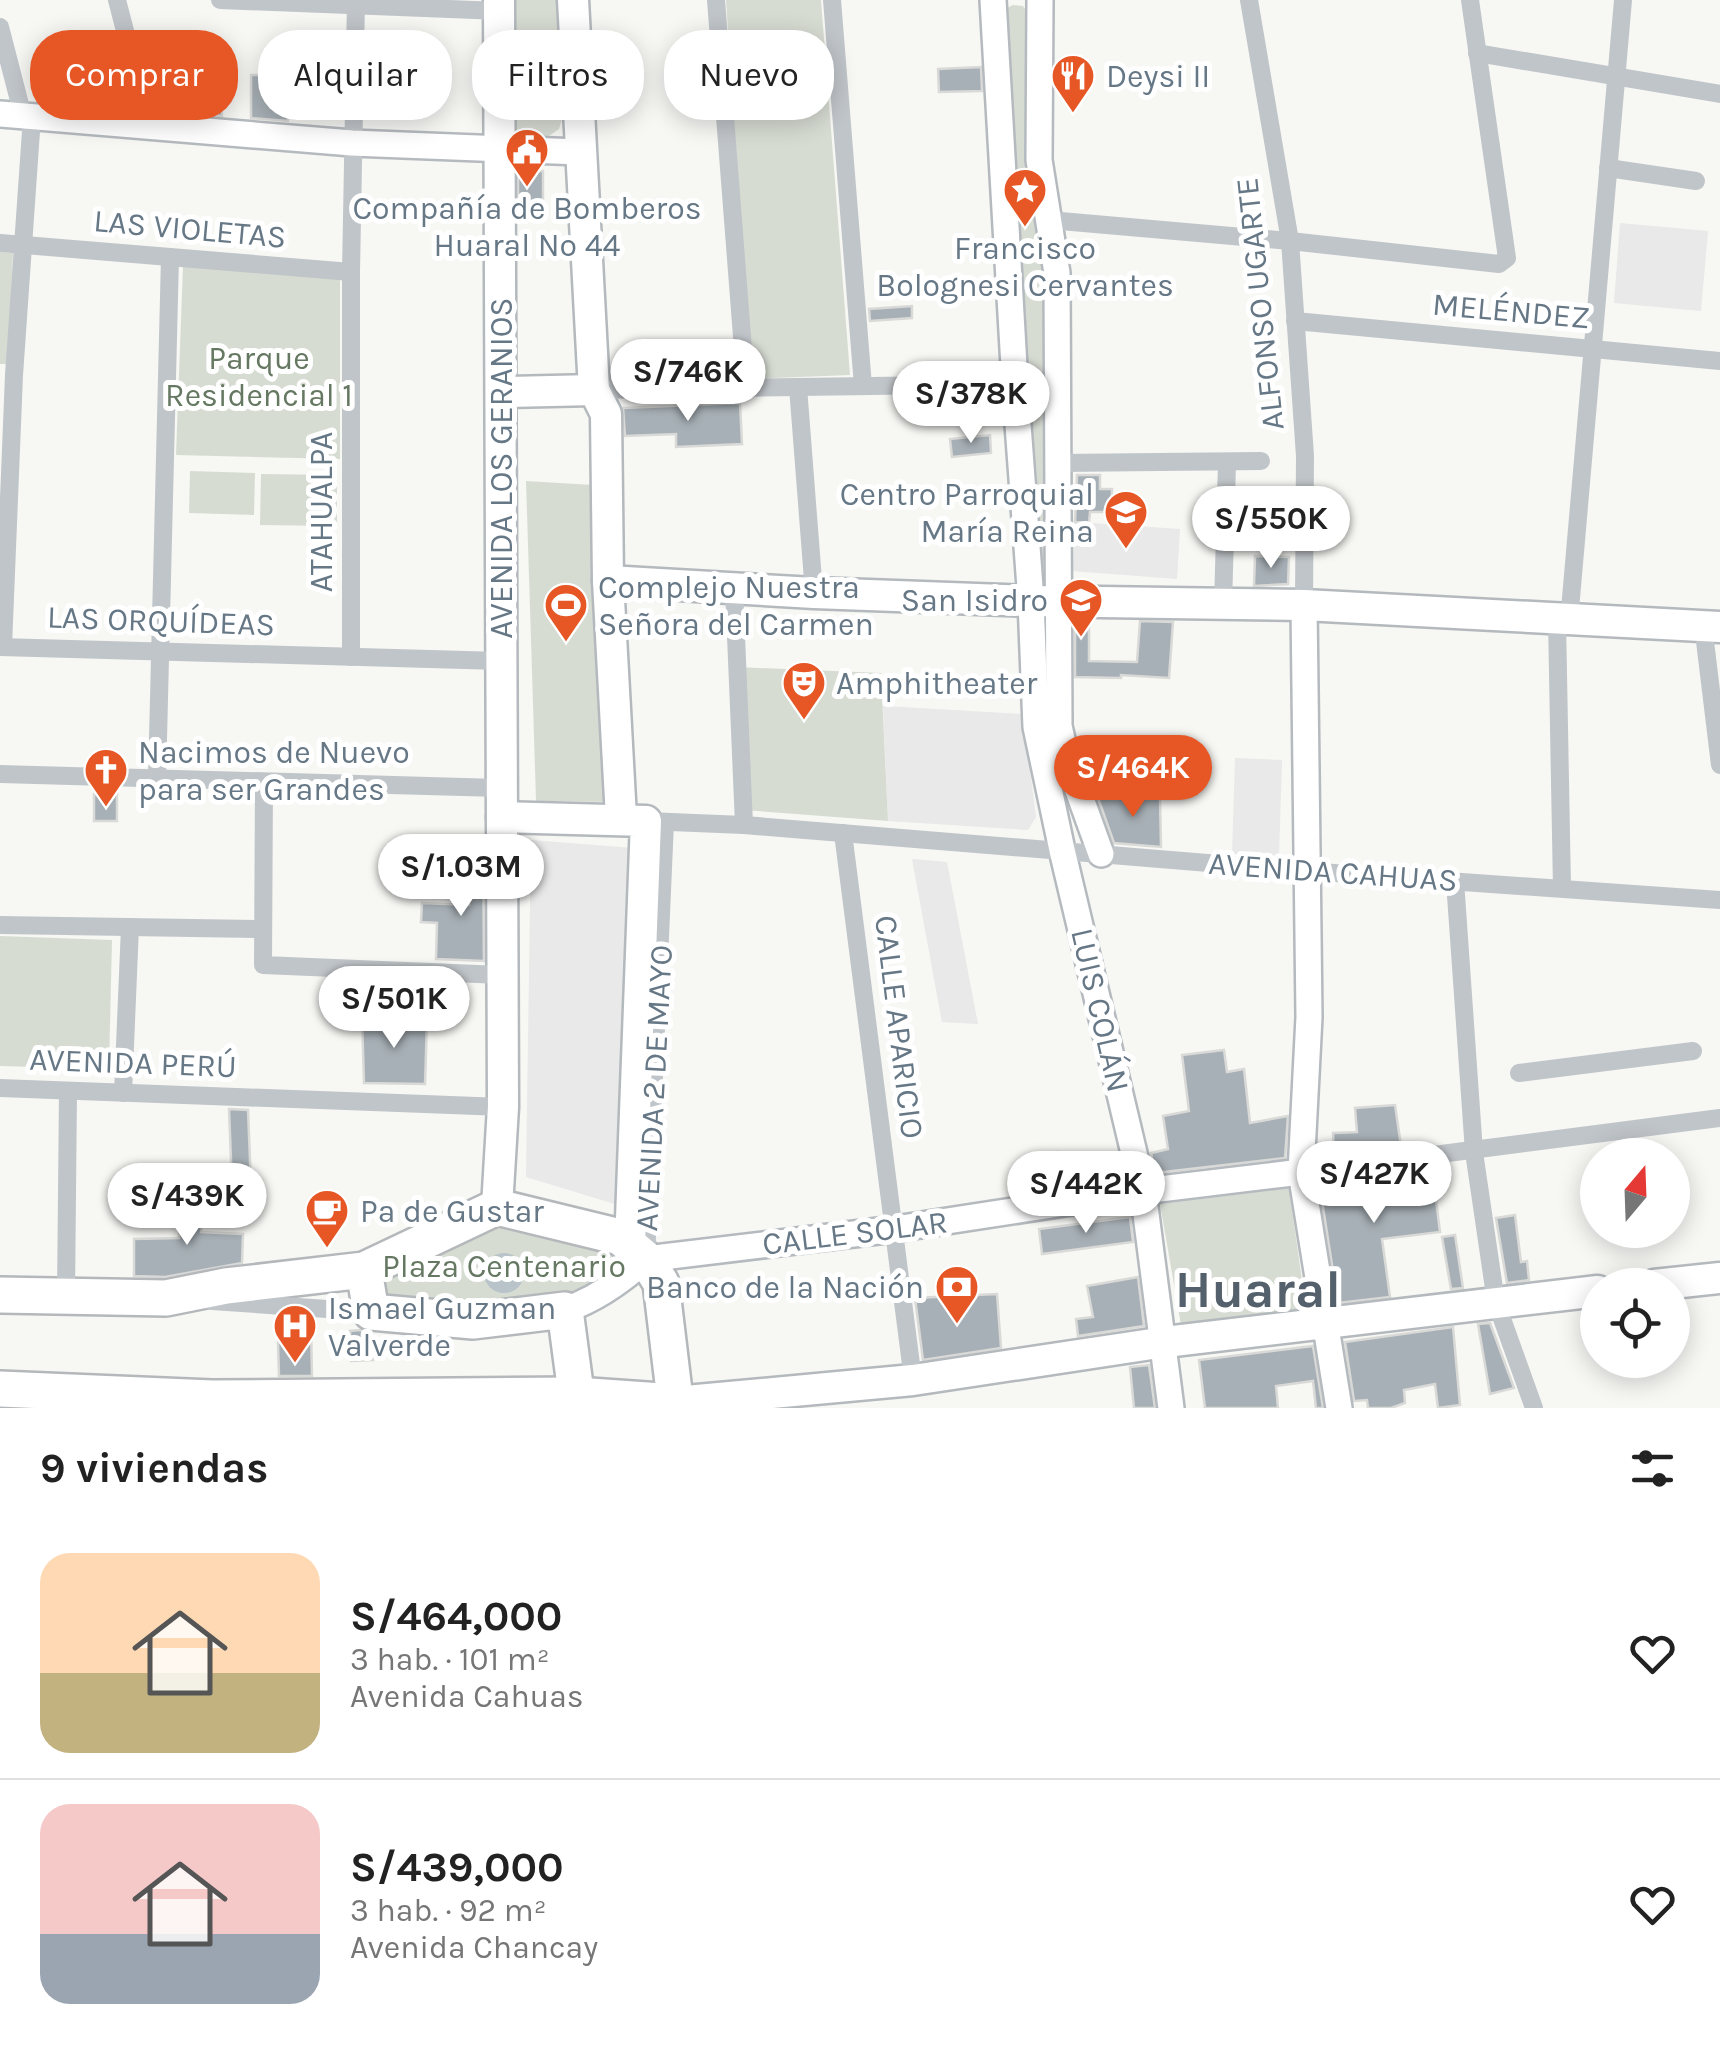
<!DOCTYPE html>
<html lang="es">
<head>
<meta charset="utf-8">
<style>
  body { margin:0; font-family:Karla,sans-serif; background:#f6f6f6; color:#222; height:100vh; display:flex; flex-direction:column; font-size:38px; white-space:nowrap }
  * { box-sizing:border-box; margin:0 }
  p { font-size:32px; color:#767676 }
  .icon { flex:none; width:55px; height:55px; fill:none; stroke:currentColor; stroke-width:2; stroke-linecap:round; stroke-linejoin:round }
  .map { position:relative; height:1408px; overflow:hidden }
  .sheet { display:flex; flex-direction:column; background:#fff; flex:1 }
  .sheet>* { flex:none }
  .top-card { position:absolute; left:30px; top:30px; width:1000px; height:90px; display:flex; gap:20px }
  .needle { width:65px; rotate:19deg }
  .buttons { position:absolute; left:1580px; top:1138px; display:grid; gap:20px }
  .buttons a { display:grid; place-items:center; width:110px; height:110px; border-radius:50%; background:#fff; box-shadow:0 5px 25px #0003; font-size:50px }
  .price { position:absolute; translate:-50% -85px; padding:0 22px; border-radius:35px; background:#fff; color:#222; font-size:32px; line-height:65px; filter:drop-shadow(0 2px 5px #0008) }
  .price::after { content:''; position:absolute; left:50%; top:60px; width:30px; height:22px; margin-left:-15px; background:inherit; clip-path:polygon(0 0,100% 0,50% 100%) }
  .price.active { background:#e65725; color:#fff }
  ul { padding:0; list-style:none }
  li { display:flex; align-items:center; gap:30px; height:250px; padding:0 40px }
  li+li { border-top:2px solid #e0e0e0 }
  li span { display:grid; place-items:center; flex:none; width:280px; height:200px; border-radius:30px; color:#555 }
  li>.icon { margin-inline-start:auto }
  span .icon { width:120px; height:120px; fill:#fffc; stroke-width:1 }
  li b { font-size:42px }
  h2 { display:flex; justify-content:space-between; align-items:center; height:120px; padding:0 40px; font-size:42px }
  .pill { padding:0 35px; border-radius:40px; background:#fff; box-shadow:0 5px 25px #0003; font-size:35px; line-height:90px }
  .pill.active { background:#e65725; color:#fff }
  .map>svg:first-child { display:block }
  .built { fill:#e8e9e8 }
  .green { fill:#d7dcd3 }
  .water { fill:#b8c4c9 }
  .building { fill:#a7b0b6; stroke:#d9d9d7; stroke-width:2.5 }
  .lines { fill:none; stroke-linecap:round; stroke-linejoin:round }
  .secondary-casing { stroke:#b5babf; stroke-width:30 }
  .primary-casing { stroke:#b4b9bd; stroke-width:35 }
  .highway-casing { stroke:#b4b8bb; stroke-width:40 }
  .street { stroke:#c0c5c9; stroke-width:18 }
  .secondary { stroke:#fff; stroke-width:25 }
  .primary { stroke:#fff; stroke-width:30 }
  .highway { stroke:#fff; stroke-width:35 }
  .labels { text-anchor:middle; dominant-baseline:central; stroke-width:10; stroke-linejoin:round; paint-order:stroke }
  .poi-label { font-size:32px; fill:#667786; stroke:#fff; text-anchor:start }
  .street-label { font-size:32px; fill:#667786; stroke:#fff }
  .park-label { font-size:32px; fill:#657861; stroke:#fff }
  .town-label { font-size:52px; font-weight:bold; fill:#54606b; stroke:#fff }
</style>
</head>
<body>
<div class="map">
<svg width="1720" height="1408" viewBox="0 0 1720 1408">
  <rect width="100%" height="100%" fill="#f7f7f4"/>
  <!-- built -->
  <g class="built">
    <path d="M1620 223 1708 231 1701 311 1614 303Z"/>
    <path d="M1075 522 1180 529 1177 579 1072 571Z"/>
    <path d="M883 706 1023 714 1036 817 1028 830 888 821Z"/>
    <path d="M1235 758 1282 760 1279 856 1232 854Z"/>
    <path d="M531 840 633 848 618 1205 526 1177Z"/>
    <path d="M912 859 947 862 978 1024 942 1022Z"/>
  </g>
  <!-- green -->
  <g class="green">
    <path d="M507 0H560L565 109 559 129 543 140 520 136 509 121Z"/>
    <path d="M726 0H821L850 375 751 379Z"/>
    <path d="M1013 5 1023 6 1031 18 1047 264 1049 556 1041 563 1037 561 1003 10Z"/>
    <path d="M0 252 13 253 8 364H0Z"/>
    <path d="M183 266 340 278V459L176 455Z"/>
    <path d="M190 471 255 473 254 515 189 513Z"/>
    <path d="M261 474 337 475V526L260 525Z"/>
    <path d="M526 481 593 485 611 802 536 801Z"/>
    <path d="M737 667 881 673 888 821 744 810Z"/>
    <path d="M0 936 112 940 109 1069 0 1066Z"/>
    <path d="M1289 1188 1306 1309 1181 1325 1160 1204Z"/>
    <path d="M508 1220 627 1255 620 1271 544 1303 518 1310 386 1299 382 1281Z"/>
  </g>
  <!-- water -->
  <circle class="water" cx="504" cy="1273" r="20"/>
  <!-- building -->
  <g class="building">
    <path d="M981 67 982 91 939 92 938 69Z"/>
    <path d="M220 72 222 116 205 115 203 73Z"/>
    <path d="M251 75H271V94L288 95V121L251 118Z"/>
    <rect x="518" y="171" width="25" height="34"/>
    <path d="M912 306V318L870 321 869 309Z"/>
    <path d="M740 403 742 444 676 447V434L625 436 623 408Z"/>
    <path d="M990 435 991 453 952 457 950 439Z"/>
    <path d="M1077 475H1100V489H1112L1111 512H1090L1089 523 1075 522Z"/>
    <path d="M1255 556 1289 557 1288 584 1254 586Z"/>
    <path d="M1075 620 1089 621V661L1137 662 1140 621 1173 622 1169 678 1121 675V678L1075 677Z"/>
    <rect x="94" y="794" width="23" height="27"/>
    <path d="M1097 795 1160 798 1161 847 1114 843Z"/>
    <path d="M483 844 484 961 436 959 437 923 421 922 422 903 469 905V855Z"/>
    <path d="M362 1017 427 1022 425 1084 364 1083Z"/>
    <path d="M1224 1050 1227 1072 1244 1069 1250 1123 1288 1116 1285 1158 1155 1173 1151 1153 1168 1149 1163 1116 1189 1111 1182 1055Z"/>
    <path d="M1395 1105 1401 1146 1334 1153 1333 1133 1357 1132 1355 1108Z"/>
    <path d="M229 1109 248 1110 251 1186 232 1185Z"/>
    <path d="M1057 1152 1059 1165 1118 1155 1123 1178 1044 1190 1038 1156Z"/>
    <path d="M1432 1168 1440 1232 1382 1239 1390 1297 1338 1303 1319 1182Z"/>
    <path d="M179 1200H201V1232L243 1234 242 1263 165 1277 134 1276V1239L179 1238Z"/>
    <path d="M1515 1215 1521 1262 1527 1261 1529 1280 1507 1283 1496 1218Z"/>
    <path d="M1130 1217 1133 1242 1042 1254 1039 1229Z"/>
    <path d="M1455 1235 1463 1288 1451 1289 1442 1237Z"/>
    <path d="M1138 1277 1144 1326 1078 1336 1076 1319 1093 1317 1087 1286Z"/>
    <path d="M997 1294 1001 1348 923 1360 915 1298Z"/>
    <path d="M1490 1323 1514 1388 1490 1394 1478 1324Z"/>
    <path d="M287 1327H311L312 1376H279L278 1342H288Z"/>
    <path d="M1453 1327 1460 1405 1438 1408 1435 1384 1404 1390 1405 1403 1391 1408H1368L1367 1400 1354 1401 1345 1342Z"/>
    <path d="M360 1330 372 1333 373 1360 351 1361 350 1331Z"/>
    <path d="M1313 1346 1323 1408H1316L1313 1381 1276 1386 1278 1408H1205L1199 1360Z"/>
    <path d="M1149 1365 1155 1408H1134L1130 1367Z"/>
  </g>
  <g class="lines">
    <defs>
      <g id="secondary">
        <path d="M993 0 1015 384 1031 601 1036 727 1062 850 1143 1191 1171 1408"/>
        <path d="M1040 0 1039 160 1057 273 1059 726 1066 757 1101 854"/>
        <path d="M0 114 352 143 580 152"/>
        <path d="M1304 605 1309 1017 1301 1172 1339 1408"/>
        <path d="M565 1310C594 1300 623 1280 646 1259L895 1229 1143 1191 1301 1172"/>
      </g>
      <g id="primary">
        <path d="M573 0 594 390 606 414 608 581 621 818"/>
        <path d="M503 392 594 390"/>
        <path d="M608 581 814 593 1031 601 1304 605 1720 627"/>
        <path d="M502 817 646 821 630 1245"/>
        <path d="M497 1207 503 1107 499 0"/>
        <path d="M1654 1285 1720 1278"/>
        <path d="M675 1402 913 1380 1165 1342 1598 1291"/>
      </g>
      <g id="highway">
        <path d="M364 1270 371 1312 473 1321 565 1310 578 1408"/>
        <path d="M0 1295 166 1298 226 1286 364 1270 497 1207 620 1237 646 1259 661 1283 676 1408"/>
        <path d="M0 1389 212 1398 576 1395 675 1402"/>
      </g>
    </defs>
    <!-- secondary casing -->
    <use href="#secondary" class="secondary-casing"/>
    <!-- primary casing -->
    <use href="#primary" class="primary-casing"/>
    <!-- highway casing -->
    <use href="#highway" class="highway-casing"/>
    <!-- street -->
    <g class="street">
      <path d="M117 0 150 127"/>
      <path d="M220 0 500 11"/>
      <path d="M716 0 746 388"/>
      <path d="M832 0 863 386"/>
      <path d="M1249 0 1290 241 1305 456 1304 605"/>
      <path d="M0 27 23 116"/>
      <path d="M1477 53 1720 94"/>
      <path d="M1608 168 1696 181"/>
      <path d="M1049 220 1290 241 1499 264 1507 258 1470 0"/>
      <path d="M0 243 351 272"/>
      <path d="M1295 321 1720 361"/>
      <path d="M798 387 814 593"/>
      <path d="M594 390 1015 384"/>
      <path d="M1058 463 1261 461"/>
      <path d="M734 589 744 825"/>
      <path d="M1223 605 1227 463"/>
      <path d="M1557 620 1562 888"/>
      <path d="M1569 621 1623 0"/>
      <path d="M1703 625 1720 765"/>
      <path d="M0 647 500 661"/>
      <path d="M3 647 14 375 32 117"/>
      <path d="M351 657V272L356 0"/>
      <path d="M0 774 499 788"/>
      <path d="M157 779 170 257"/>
      <path d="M264 783 263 965 501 975"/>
      <path d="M646 821 744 825 1306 871 1720 900"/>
      <path d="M843 833 913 1380"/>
      <path d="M1455 881 1474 1152 1496 1302 1534 1408"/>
      <path d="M0 925 262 929"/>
      <path d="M1519 1073 1693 1051"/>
      <path d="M0 1088 503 1107"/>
      <path d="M123 1093 130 927"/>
      <path d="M1301 1172 1720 1118"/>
      <path d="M646 1259 665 822"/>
      <path d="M66 1296 68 1091"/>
      <path d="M212 1301 371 1312"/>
    </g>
    <!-- secondary -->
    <use href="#secondary" class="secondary"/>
    <!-- primary -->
    <use href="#primary" class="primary"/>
    <!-- highway -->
    <use href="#highway" class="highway"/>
  </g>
  <!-- icons -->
  <defs>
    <symbol id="restaurant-pin" viewBox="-11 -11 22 30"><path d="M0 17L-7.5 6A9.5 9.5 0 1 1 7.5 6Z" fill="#e65725" stroke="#fff"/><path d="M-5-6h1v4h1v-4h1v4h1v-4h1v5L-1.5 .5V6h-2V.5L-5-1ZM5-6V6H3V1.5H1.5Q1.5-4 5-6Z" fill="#fff"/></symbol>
    <symbol id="civic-pin" viewBox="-11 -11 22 30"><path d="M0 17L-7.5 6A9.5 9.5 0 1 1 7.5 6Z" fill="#e65725" stroke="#fff"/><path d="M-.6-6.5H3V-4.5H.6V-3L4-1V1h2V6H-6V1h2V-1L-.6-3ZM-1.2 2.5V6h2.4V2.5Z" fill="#fff"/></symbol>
    <symbol id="sight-pin" viewBox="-11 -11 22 30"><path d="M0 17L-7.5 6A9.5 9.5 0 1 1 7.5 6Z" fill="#e65725" stroke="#fff"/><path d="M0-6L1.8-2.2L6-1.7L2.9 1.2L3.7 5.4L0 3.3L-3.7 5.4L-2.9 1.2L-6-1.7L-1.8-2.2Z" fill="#fff"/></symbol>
    <symbol id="school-pin" viewBox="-11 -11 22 30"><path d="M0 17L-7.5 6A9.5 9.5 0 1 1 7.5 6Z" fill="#e65725" stroke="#fff"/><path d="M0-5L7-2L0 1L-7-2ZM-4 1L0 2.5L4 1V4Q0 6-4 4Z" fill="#fff"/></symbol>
    <symbol id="stadium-pin" viewBox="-11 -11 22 30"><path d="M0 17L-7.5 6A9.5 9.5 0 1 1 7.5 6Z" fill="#e65725" stroke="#fff"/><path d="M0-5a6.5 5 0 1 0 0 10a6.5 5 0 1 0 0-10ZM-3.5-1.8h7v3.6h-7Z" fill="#fff"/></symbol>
    <symbol id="theatre-pin" viewBox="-11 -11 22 30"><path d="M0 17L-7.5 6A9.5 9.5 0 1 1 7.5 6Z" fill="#e65725" stroke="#fff"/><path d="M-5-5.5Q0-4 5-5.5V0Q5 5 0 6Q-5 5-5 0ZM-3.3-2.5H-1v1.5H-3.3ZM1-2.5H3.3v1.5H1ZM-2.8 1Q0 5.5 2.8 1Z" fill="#fff"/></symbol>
    <symbol id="church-pin" viewBox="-11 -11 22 30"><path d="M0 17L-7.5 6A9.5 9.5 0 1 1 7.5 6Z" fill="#e65725" stroke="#fff"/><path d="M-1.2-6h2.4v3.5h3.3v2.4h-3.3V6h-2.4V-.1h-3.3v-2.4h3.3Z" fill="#fff"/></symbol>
    <symbol id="cafe-pin" viewBox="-11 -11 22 30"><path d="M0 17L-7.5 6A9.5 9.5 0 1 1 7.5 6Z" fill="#e65725" stroke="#fff"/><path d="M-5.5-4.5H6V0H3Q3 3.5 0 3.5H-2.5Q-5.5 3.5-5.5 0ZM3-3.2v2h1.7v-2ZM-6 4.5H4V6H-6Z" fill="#fff"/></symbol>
    <symbol id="bank-pin" viewBox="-11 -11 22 30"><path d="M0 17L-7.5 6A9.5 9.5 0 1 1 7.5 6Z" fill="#e65725" stroke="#fff"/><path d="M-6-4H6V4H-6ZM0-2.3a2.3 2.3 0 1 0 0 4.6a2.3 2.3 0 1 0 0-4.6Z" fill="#fff"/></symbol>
    <symbol id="hospital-pin" viewBox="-11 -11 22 30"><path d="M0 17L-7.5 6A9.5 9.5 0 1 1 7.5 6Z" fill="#e65725" stroke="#fff"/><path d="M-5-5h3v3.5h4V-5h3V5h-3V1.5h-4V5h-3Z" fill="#fff"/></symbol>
  </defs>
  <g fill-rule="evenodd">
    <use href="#restaurant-pin" x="1048" y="51" width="50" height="68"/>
    <use href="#civic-pin" x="502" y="125" width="50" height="68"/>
    <use href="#sight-pin" x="1000" y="165" width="50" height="68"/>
    <use href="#school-pin" x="1101" y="487" width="50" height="68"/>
    <use href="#school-pin" x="1056" y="575" width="50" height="68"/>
    <use href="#stadium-pin" x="541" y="580" width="50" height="68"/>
    <use href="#theatre-pin" x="779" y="658" width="50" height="68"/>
    <use href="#church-pin" x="81" y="745" width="50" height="68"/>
    <use href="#cafe-pin" x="302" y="1186" width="50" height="68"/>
    <use href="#bank-pin" x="932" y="1262" width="50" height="68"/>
    <use href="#hospital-pin" x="270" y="1301" width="50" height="68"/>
  </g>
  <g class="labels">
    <!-- poi labels -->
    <g class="poi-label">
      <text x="1106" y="76">Deysi II</text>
      <text x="527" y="208" text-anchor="middle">Compañía de Bomberos<tspan x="527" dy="37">Huaral Nº 44</tspan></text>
      <text x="1025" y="248" text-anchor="middle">Francisco<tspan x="1025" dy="37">Bolognesi Cervantes</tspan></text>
      <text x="1094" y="494" text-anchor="end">Centro Parroquial<tspan x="1094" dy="37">María Reina</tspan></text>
      <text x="598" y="587">Complejo Nuestra<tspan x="598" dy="37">Señora del Carmen</tspan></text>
      <text x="1048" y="600" text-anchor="end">San Isidro</text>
      <text x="836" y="683">Amphitheater</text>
      <text x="138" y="752">Nacimos de Nuevo<tspan x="138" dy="37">para ser Grandes</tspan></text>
      <text x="360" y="1211">Pa de Gustar</text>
      <text x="924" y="1287" text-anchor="end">Banco de la Nación</text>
      <text x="328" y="1308">Ismael Guzman<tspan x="328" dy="37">Valverde</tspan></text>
    </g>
    <!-- street labels -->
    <g class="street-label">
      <text transform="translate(190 229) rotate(5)">LAS VIOLETAS</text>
      <text transform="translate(1260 304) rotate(-96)">ALFONSO UGARTE</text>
      <text transform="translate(1511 311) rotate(5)">MELÉNDEZ</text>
      <text transform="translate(501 468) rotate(-90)">AVENIDA LOS GERANIOS</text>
      <text transform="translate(321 512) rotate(-90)">ATAHUALPA</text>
      <text transform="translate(161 621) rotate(2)">LAS ORQUÍDEAS</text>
      <text transform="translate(1333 872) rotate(4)">AVENIDA CAHUAS</text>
      <text transform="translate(1100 1010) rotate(77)">LUIS COLÁN</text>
      <text transform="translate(899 1027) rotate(83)">CALLE APARICIO</text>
      <text transform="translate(133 1063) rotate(2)">AVENIDA PERÚ</text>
      <text transform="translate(654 1088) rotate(-87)">AVENIDA 2 DE MAYO</text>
      <text transform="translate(855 1233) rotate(-7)">CALLE SOLAR</text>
    </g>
    <!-- park labels -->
    <g class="park-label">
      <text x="259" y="358">Parque<tspan x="259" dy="37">Residencial 1</tspan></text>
      <text x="504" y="1266">Plaza Centenario</text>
    </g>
    <!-- town labels -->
    <g class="town-label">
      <text x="1258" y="1289">Huaral</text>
    </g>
  </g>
</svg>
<div class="buttons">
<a><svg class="needle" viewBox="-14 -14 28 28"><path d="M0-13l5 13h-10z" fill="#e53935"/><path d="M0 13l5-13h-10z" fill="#767676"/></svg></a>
<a><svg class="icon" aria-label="locate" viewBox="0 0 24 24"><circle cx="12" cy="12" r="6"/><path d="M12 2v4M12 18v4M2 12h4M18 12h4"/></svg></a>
</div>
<b class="price" style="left:688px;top:424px">S/746K</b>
<b class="price" style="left:971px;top:446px">S/378K</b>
<b class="price" style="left:1271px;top:571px">S/550K</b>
<b class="price active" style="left:1133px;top:820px">S/464K</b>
<b class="price" style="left:461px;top:919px">S/1.03M</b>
<b class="price" style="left:394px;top:1051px">S/501K</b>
<b class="price" style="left:1374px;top:1226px">S/427K</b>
<b class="price" style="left:1086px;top:1236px">S/442K</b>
<b class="price" style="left:187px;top:1248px">S/439K</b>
<div class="top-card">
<a class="pill active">Comprar</a>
<a class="pill">Alquilar</a>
<a class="pill">Filtros</a>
<a class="pill">Nuevo</a>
</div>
</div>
<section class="sheet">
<h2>9 viviendas<svg class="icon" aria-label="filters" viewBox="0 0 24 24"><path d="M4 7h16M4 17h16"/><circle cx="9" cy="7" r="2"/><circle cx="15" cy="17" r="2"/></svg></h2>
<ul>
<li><span style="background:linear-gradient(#ffd9b3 60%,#c2b280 0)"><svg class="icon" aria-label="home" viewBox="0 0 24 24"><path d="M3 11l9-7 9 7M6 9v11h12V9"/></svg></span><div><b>S/464,000</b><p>3 hab. · 101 m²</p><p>Avenida Cahuas</p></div><svg class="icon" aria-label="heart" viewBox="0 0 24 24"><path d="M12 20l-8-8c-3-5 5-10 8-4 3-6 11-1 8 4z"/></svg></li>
<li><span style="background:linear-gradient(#f6c9c9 65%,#9aa5b1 0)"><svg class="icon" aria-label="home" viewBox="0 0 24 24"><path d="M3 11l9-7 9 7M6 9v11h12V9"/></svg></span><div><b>S/439,000</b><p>3 hab. · 92 m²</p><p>Avenida Chancay</p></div><svg class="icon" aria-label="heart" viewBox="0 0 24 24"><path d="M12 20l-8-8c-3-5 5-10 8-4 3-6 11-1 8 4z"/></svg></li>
</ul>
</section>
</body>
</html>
